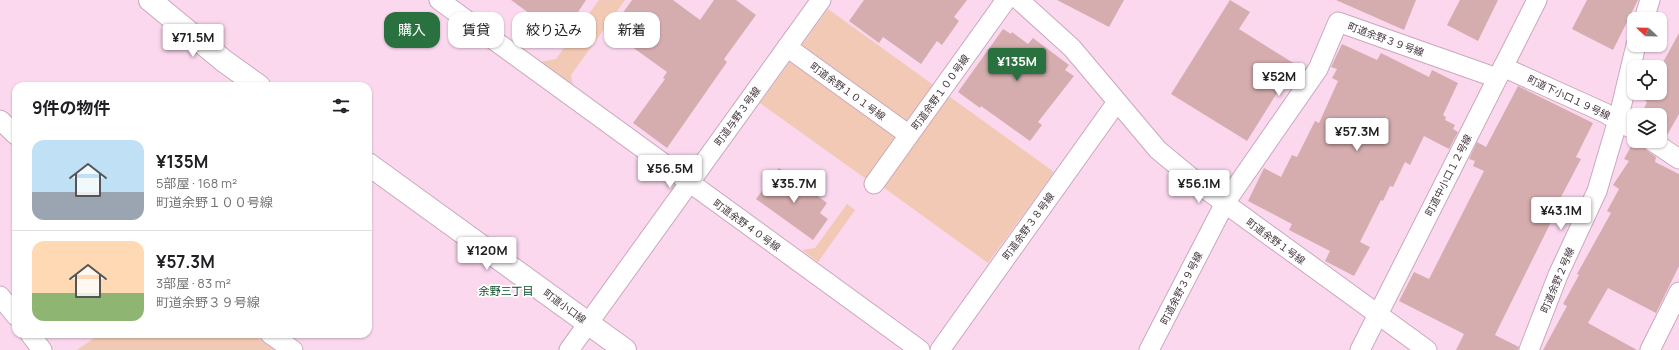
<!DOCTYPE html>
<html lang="ja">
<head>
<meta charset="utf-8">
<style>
  body { margin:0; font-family:Manrope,"Noto Sans JP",sans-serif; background:#f2f2f2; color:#202124; height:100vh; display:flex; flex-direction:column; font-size:15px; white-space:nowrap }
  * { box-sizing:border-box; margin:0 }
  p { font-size:13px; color:#757577 }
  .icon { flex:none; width:22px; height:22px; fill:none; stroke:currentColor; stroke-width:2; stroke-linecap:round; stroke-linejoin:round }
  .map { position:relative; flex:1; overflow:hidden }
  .drawer { position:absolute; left:12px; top:82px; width:360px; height:256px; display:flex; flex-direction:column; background:#fff; border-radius:12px; box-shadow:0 1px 3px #0004 }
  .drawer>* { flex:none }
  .hud { position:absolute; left:384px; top:12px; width:380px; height:36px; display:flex; gap:8px }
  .needle { width:26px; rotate:292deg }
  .fabs { position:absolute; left:1627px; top:12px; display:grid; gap:8px }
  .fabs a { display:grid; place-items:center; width:40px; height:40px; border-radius:8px; background:#fff; box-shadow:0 1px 3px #0004; font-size:20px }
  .price { position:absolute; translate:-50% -34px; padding:0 9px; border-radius:4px; background:#fff; color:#222; font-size:13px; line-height:26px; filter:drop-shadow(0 1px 2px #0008) }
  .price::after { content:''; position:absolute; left:50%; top:24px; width:12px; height:9px; margin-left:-6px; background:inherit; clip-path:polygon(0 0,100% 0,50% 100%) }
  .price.on { background:#297240; color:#fff }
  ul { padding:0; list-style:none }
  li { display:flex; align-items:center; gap:12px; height:100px; padding:0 20px }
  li+li { border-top:1px solid #e0e0e0 }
  li span { display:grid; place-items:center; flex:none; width:112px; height:80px; border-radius:12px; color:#555 }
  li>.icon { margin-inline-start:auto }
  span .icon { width:48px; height:48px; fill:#fffc; stroke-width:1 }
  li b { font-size:17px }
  h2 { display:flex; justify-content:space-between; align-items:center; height:48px; padding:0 20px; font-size:17px }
  .pill { padding:0 14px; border-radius:12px; background:#fff; box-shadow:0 1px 3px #0004; font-size:14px; line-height:36px }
  .pill.on { background:#297240; color:#fff }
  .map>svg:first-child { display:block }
  .green { fill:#f2c9b4 }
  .building { fill:#d6adaf }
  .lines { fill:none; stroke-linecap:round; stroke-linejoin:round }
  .minor-casing { stroke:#caa8bd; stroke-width:21 }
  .tertiary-casing { stroke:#caa8bd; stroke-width:24 }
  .minor { stroke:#fff; stroke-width:19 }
  .tertiary { stroke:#fff; stroke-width:22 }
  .labels { text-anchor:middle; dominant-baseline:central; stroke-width:3.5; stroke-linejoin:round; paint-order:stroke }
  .street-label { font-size:10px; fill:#42343d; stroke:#fff }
  .neighbourhood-label { font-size:11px; fill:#004c20; stroke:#fff }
</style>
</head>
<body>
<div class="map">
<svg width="1679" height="350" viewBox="0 0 1679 350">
  <rect width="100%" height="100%" fill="#fbd8ee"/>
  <!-- green -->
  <g class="green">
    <path d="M599 0H625L571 75 573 86 540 62 556 59Z"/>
    <path d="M828 9 1054 172 988 263 876 182 873 184 760 103Z"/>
    <path d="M847 204 855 210 818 262 802 250 815 248Z"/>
    <path d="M100 334H252L275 350H77Z"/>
  </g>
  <!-- building -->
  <g class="building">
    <path d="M511 0H586L576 15 580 19 562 43 545 31 548 27Z"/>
    <path d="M632 0H673L700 20 714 0H736L756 15 724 59 727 62 667 148 633 123 665 79 663 78 667 72 610 31Z"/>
    <path d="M864 0H967L954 17 959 21 942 45 937 41 921 64 883 37 879 43 849 21Z"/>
    <path d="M1057 0H1124L1109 27Z"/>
    <path d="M1230 0 1250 12 1239 29 1295 64 1247 141 1171 94Z"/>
    <path d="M1336 0H1416L1404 30Z"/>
    <path d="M1460 0H1498L1478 41 1447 25Z"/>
    <path d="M1587 0H1638L1613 50 1572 29Z"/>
    <path d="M1003 29 1011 34 1012 32 1028 44 1033 38 1069 65 1065 70 1074 76 1038 122 1042 125 1030 141 981 106 980 108 958 92Z"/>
    <path d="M1679 33V114L1666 137 1660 133V115H1641L1647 102 1643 99 1646 93H1660V68Z"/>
    <path d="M1342 44 1377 60 1381 53 1429 77 1432 70 1458 83 1443 115 1446 117 1445 120 1455 125 1453 129 1458 132 1449 149 1424 136 1410 165 1405 162 1393 187 1390 186 1383 201 1381 200 1360 242 1370 247 1354 276 1325 261 1330 251 1289 230 1292 224 1248 201 1264 168 1281 177 1292 155 1297 157 1315 121 1319 123 1338 81 1332 78 1337 69 1331 67Z"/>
    <path d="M1518 86 1593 123 1576 157 1581 159 1550 218 1552 220 1495 335 1519 347 1518 350H1456L1464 334 1399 301 1414 272 1429 279 1484 171 1473 166 1475 161 1469 159 1477 142 1486 147Z"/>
    <path d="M1634 141H1641L1646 150 1656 157 1655 162 1679 174V266L1656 313 1608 288 1588 323 1637 350H1543L1567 306 1563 304 1579 275 1577 274 1611 213 1607 211 1619 189 1613 185 1629 161 1624 159Z"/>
    <path d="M779 168 827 203 820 213 828 219 813 240 756 199Z"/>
  </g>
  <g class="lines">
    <defs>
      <g id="minor">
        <path d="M439 0 920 350"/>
        <path d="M1019 0 1072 48 1158 150 1204 188 1427 350"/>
        <path d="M1644 19 1650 0"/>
        <path d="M787 47 909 135"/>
        <path d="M1503 67 1605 113 1634 130"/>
        <path d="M0 120 16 135"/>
        <path d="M1652 141 1679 159"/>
        <path d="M874 184 1006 0"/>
        <path d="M0 296 16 316"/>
        <path d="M30 334 42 350"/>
        <path d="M270 334 293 350"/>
        <path d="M569 350 821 0"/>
        <path d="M940 350 1117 102"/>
        <path d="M1149 350 1225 203 1318 69 1338 22 1497 78"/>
        <path d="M1360 350 1537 0"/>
        <path d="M1529 350 1558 275 1597 191 1618 120 1636 45"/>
        <path d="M1650 350 1679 292"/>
      </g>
      <g id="tertiary">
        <path d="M150 0 224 61 259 86"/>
        <path d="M368 164 625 350"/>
      </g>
    </defs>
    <!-- minor casing -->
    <use href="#minor" class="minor-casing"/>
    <!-- tertiary casing -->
    <use href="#tertiary" class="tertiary-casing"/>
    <!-- minor -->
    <use href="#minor" class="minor"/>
    <!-- tertiary -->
    <use href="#tertiary" class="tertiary"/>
  </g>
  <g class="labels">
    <!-- street labels -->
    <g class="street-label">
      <text transform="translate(1386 39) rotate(20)">町道余野３９号線</text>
      <text transform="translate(848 91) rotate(36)">町道余野１０１号線</text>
      <text transform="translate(940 92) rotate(-54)">町道余野１００号線</text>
      <text transform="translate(1569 97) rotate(25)">町道下小口１９号線</text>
      <text transform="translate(737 116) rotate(-54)">町道与野３号線</text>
      <text transform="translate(1448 175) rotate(-63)">町道中小口１２号線</text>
      <text transform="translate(747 225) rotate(36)">町道余野４０号線</text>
      <text transform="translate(1028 226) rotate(-54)">町道余野３８号線</text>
      <text transform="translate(1276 241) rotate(36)">町道余野１号線</text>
      <text transform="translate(1557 280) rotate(-67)">町道余野２号線</text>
      <text transform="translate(1181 288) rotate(-63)">町道余野３９号線</text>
      <text transform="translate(565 306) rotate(36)">町道小口線</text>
    </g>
    <!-- neighbourhood labels -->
    <g class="neighbourhood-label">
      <text x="506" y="290">余野三丁目</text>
    </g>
  </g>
</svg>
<div class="fabs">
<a><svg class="needle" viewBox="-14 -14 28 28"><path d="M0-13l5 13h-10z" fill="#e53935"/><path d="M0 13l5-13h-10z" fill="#757577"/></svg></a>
<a><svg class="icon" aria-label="locate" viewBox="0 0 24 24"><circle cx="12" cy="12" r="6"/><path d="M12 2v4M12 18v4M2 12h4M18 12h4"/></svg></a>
<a><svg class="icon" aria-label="layers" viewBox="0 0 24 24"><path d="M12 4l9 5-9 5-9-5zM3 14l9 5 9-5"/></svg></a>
</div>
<b class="price" style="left:193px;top:58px">¥71.5M</b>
<b class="price on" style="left:1017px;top:82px">¥135M</b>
<b class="price" style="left:1279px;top:97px">¥52M</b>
<b class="price" style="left:1357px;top:152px">¥57.3M</b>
<b class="price" style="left:670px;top:189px">¥56.5M</b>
<b class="price" style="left:794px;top:204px">¥35.7M</b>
<b class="price" style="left:1199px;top:204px">¥56.1M</b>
<b class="price" style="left:1561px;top:231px">¥43.1M</b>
<b class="price" style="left:487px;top:271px">¥120M</b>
<div class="hud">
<a class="pill on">購入</a>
<a class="pill">賃貸</a>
<a class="pill">絞り込み</a>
<a class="pill">新着</a>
</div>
<section class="drawer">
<h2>9件の物件<svg class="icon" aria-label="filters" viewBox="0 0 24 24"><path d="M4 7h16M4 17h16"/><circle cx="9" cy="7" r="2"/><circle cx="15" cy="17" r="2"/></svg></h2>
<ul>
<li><span style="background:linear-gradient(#bfe0f5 65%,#9aa5b1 0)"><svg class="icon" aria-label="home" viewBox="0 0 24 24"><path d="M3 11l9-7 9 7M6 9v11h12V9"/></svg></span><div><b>¥135M</b><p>5部屋 · 168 m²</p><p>町道余野１００号線</p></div></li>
<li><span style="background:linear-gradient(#ffd9b3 65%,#8fb573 0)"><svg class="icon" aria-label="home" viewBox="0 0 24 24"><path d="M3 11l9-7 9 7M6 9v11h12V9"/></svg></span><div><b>¥57.3M</b><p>3部屋 · 83 m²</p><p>町道余野３９号線</p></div></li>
</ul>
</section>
</div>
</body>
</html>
